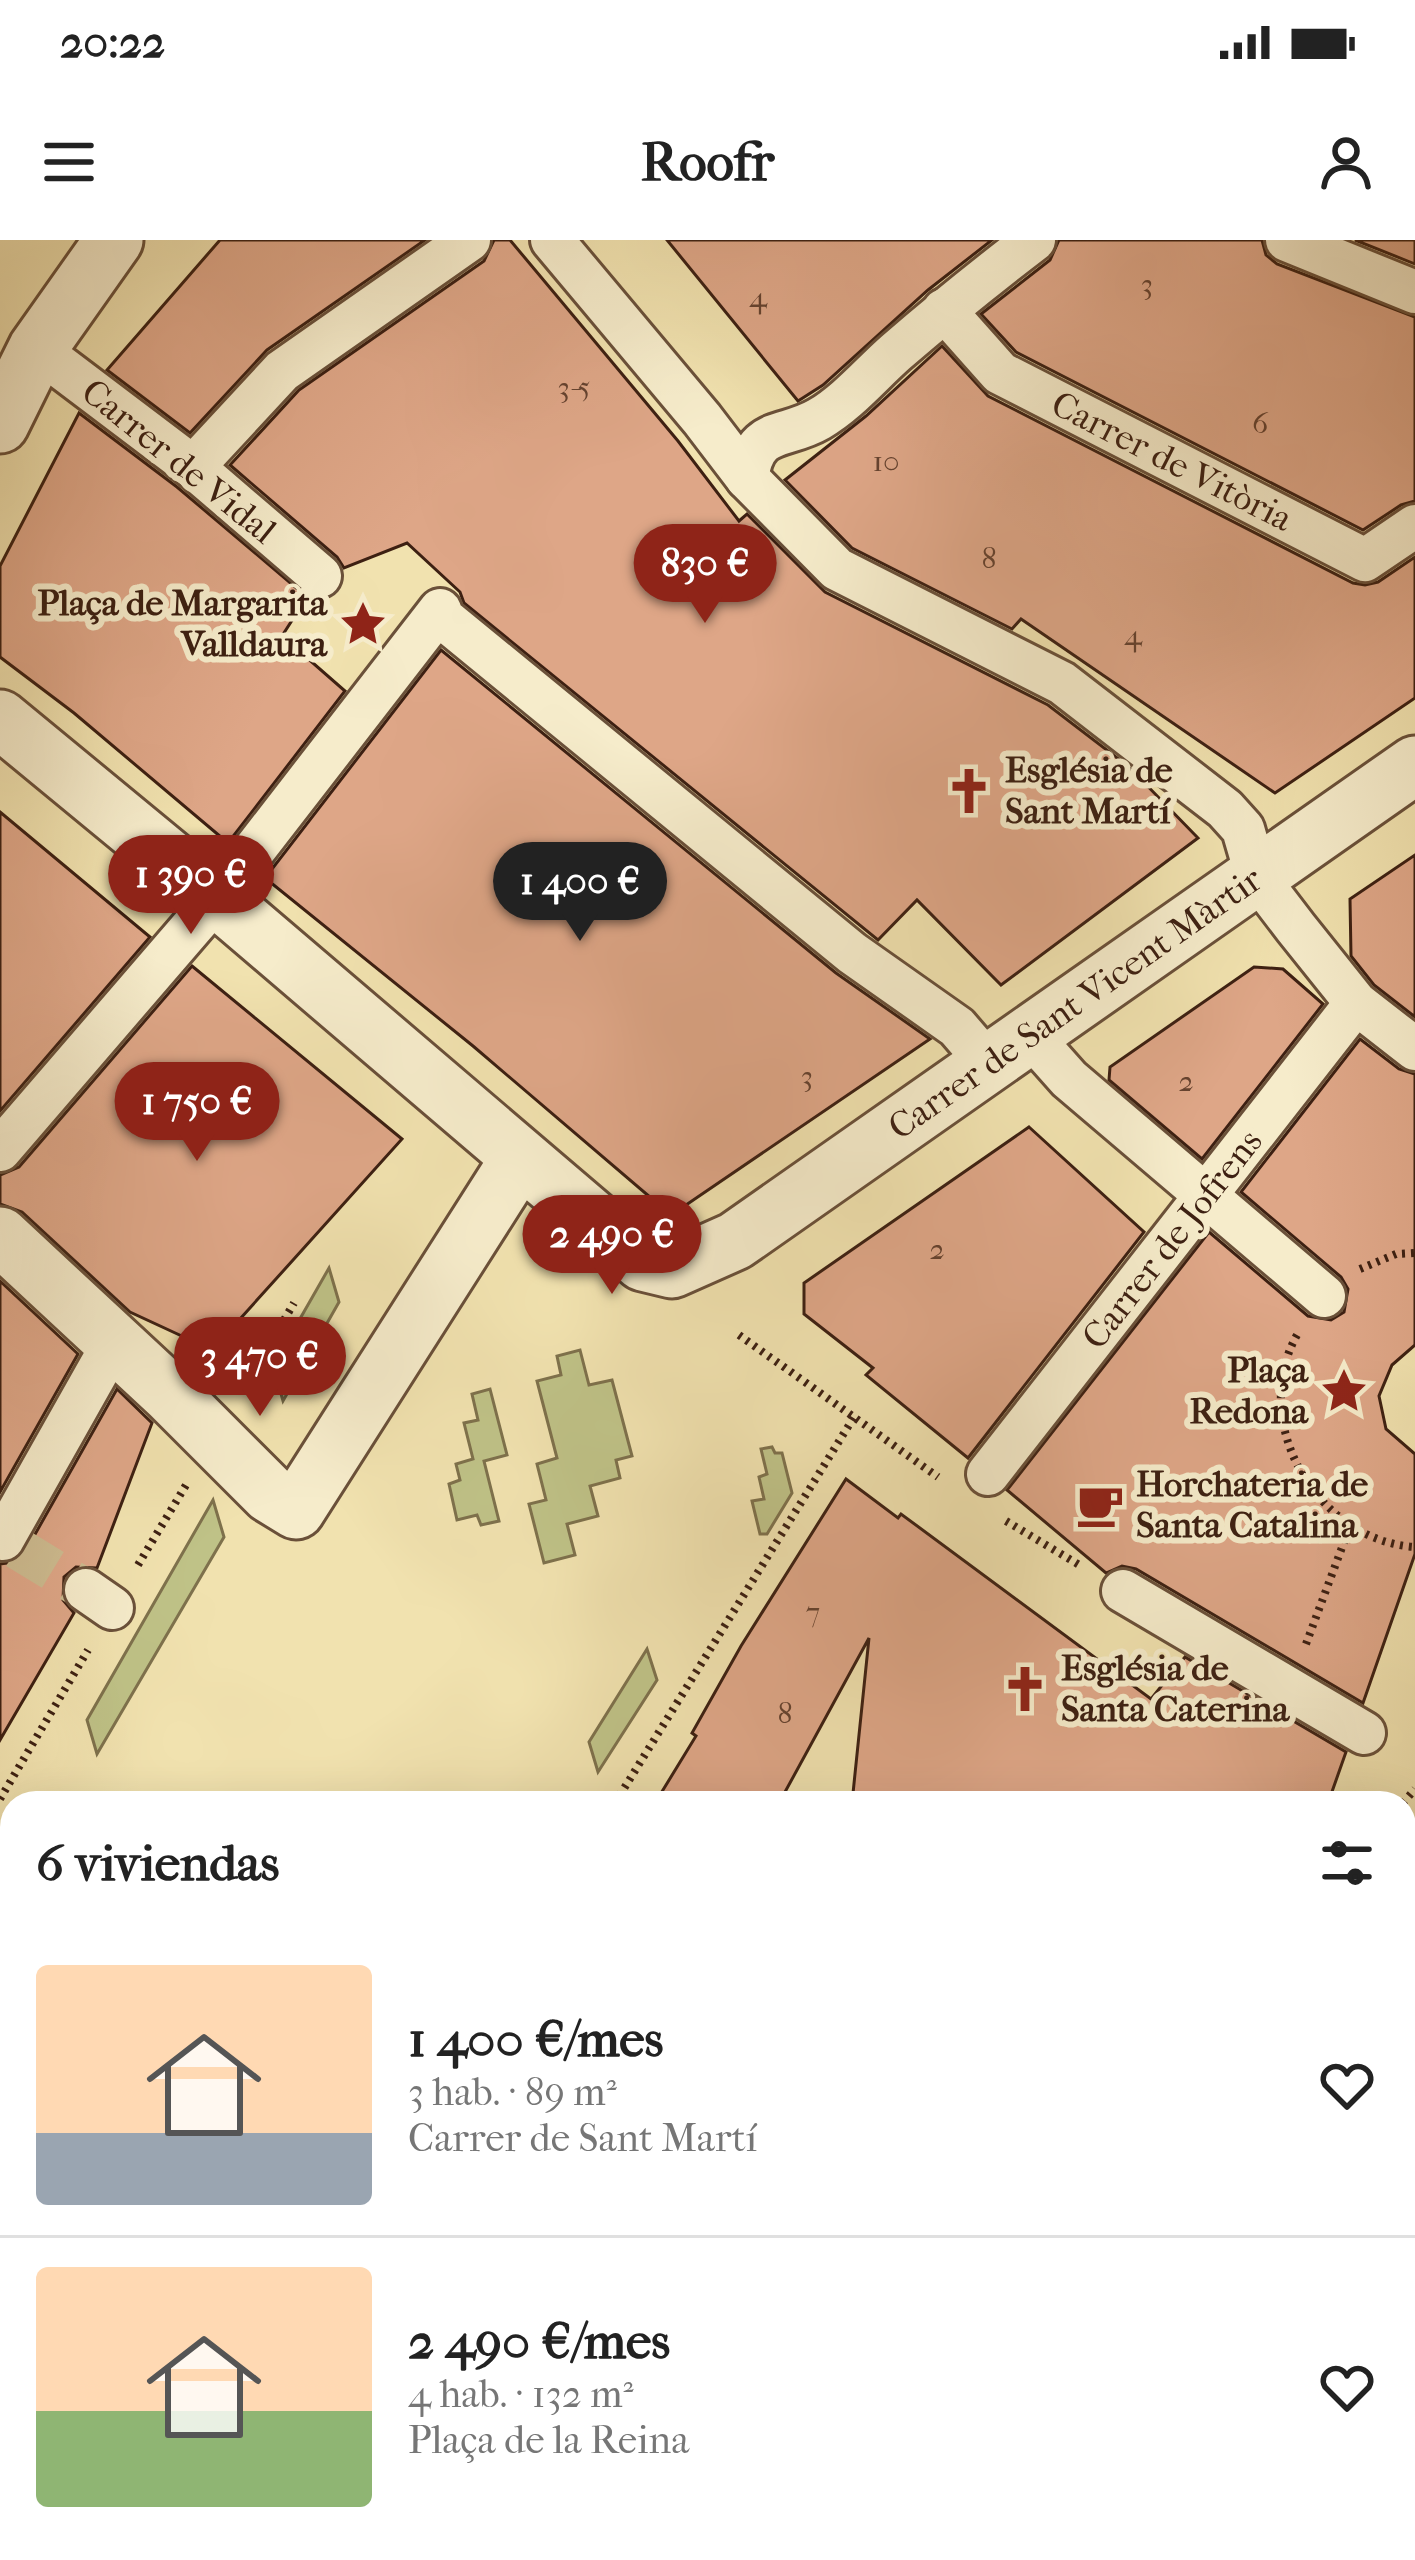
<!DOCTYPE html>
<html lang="es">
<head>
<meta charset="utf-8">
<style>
  body { margin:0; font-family:"IM FELL French Canon",serif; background:#f2f2f2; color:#222; height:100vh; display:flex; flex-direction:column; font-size:45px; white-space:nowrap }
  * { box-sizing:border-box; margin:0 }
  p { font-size:39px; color:#767676 }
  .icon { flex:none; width:66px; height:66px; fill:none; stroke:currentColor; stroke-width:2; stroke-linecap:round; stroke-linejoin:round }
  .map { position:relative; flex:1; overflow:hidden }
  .sheet { position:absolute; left:0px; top:1551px; width:1416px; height:771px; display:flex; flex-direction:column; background:#fff; border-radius:36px 36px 0 0; box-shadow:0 12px 48px #0002 }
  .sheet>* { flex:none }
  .price { position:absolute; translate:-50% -102px; padding:0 27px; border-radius:42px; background:#8f2418; color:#fff; font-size:39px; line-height:78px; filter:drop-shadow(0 3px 6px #0008) }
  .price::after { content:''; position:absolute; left:50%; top:72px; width:36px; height:27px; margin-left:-18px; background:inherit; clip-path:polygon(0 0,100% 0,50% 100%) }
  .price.selected { background:#222; color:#fff }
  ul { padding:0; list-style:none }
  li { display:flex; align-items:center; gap:36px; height:300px; padding:0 36px }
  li+li { border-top:3px solid #e0e0e0 }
  li span { display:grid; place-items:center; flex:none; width:336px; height:240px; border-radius:12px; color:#555 }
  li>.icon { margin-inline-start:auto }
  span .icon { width:144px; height:144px; fill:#fffc; stroke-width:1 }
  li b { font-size:51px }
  h2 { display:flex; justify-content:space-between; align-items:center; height:144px; padding:0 36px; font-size:51px }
  .status { display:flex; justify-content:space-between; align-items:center; height:84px; padding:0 60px; background:#fff; direction:ltr }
  .status svg { height:33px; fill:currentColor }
  header { display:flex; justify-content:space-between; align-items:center; height:156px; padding:0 36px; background:#fff; font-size:54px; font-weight:700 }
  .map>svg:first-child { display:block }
  .green { fill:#bfc287; stroke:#7e714c; stroke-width:3 }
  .building { fill:#dea687; stroke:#3d2012; stroke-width:3 }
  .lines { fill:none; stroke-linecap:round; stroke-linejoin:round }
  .pedestrian-tunnel { stroke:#cdbb90; stroke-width:42; stroke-dasharray:42 21; stroke-linecap:butt }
  .pedestrian-casing { stroke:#6a5039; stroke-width:48 }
  .minor-casing { stroke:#6a5039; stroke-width:63 }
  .path { stroke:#3d2012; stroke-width:8; stroke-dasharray:3 6; stroke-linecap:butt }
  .pedestrian { stroke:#f6eccb; stroke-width:42 }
  .minor { stroke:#f6eccb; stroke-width:57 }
  .labels { text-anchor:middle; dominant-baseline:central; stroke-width:12; stroke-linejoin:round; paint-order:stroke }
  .number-label { font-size:30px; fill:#65422f }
  .street-label { font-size:36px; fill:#3d2012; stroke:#f6eccb }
  .poi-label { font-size:36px; font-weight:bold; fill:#3d2012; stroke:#f6eccb; text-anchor:start }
</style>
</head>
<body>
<div class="status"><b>20:22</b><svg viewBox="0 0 49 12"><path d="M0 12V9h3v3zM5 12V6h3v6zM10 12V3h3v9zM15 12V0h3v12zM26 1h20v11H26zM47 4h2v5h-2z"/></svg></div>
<header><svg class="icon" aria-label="menu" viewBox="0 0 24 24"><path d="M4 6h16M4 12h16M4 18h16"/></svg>Roofr<svg class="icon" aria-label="person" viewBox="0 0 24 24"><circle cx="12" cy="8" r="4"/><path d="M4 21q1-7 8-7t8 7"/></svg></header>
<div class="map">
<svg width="1415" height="2320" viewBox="0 0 1415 2320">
  <rect width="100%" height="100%" fill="#f1e2af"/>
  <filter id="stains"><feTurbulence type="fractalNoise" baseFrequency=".00167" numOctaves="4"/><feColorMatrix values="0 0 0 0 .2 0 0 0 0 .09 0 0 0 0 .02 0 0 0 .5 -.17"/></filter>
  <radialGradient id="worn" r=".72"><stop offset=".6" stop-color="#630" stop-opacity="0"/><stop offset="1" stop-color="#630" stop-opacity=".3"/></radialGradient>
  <!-- green -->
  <g class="green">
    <path d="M329 1028 339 1062 283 1161 273 1126Z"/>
    <path d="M580 1110 589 1145 612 1140 632 1216 616 1220 620 1238 590 1246 598 1276 567 1284 575 1315 544 1323 529 1264 546 1260 537 1224 557 1218 537 1141 561 1135 557 1116Z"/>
    <path d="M490 1149 507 1215 484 1221 499 1281 481 1285 477 1275 457 1280 449 1244 460 1240 456 1224 473 1219 464 1183 478 1180 472 1154Z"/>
    <path d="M772 1207 775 1213H782L792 1253 767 1294H760L752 1261 764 1259 759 1237 767 1234 761 1209Z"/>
    <path d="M213 1260 224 1297 97 1514 87 1480Z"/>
    <path d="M647 1409 657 1440 598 1532 589 1502Z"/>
  </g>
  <!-- building -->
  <g class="building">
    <path d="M220 0H425L267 110 190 193 107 130Z"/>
    <path d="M494 0H510L678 201 739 281 747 274 825 352 1048 465 1129 527 1198 598 1001 745 917 660 878 700 464 363 460 352 407 303 344 328 337 317 230 225 299 150 484 21Z"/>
    <path d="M667 0H992L928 50 823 145 798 161Z"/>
    <path d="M1059 0H1262L1266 15 1277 24 1415 77V261L1401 265 1363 290 1016 112 981 74 1050 20Z"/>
    <path d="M1355 0H1415V24Z"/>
    <path d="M942 106 988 156 1353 343 1365 345 1378 342 1415 317V458L1275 553 1021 379 1012 389 852 308 785 240 866 176Z"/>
    <path d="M79 173 177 247 307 357 282 396 345 451 228 603 74 473 0 417V326Z"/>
    <path d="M441 410 836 733 930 799 686 965 658 964 473 806 265 638Z"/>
    <path d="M0 572 150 697 0 871Z"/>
    <path d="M1415 615V777L1374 745 1351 716 1350 659Z"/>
    <path d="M192 726 402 899 212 1110 130 1072 22 972 0 964V935L19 927Z"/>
    <path d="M1254 727 1283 729 1323 764 1202 919 1109 840 1110 827Z"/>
    <path d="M1360 799 1399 829 1415 834V1105L1392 1125 1379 1156 1386 1189 1415 1214V1314L1363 1463 1136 1329 1122 1326 1106 1333 1007 1250 1209 992 1308 1076 1331 1080 1344 1072 1348 1049 1341 1037 1241 952Z"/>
    <path d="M1029 887 1144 992 968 1218 866 1135 873 1128 804 1074V1043Z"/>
    <path d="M0 1041 78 1114 0 1252Z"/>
    <path d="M117 1149 152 1183 97 1328 76 1327 64 1337 63 1360 74 1373 0 1500V1324L14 1322 25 1312Z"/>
    <path d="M846 1239 898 1278 901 1274 1151 1459 1185 1417 1346 1512 1328 1563H852L869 1398 779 1563H655L696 1496 692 1493 741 1406Z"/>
  </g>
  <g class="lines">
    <!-- pedestrian-tunnel -->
    <path class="pedestrian-tunnel" d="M17 1308 86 1350"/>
    <defs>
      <g id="pedestrian">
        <path d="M552 0 702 179 747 238 837 329 1062 443 1225 569 1243 589 1257 637 1296 688 1356 763 1415 809"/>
        <path d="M1287 0 1415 52"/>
        <path d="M944 70 1000 133 1365 320 1415 286"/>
        <path d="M37 109 193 227 320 336"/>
        <path d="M193 227 282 131 469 0"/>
        <path d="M747 238C755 185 783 200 819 179 847 163 872 133 896 112 941 73 987 36 1034 0"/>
        <path d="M1029 794 1069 839 1324 1056"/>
        <path d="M0 910 217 658 440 370 443 378 852 713 957 787 988 823"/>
        <path d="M988 1234 1356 763"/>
        <path d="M0 1297 3 1299 114 1102"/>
        <path d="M86 1350 112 1368"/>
        <path d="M1123 1351 1364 1493"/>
        <path d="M1404 1801 1415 1796"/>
        <path d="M1404 2045 1415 2072"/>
        <path d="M140 2310 148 2320"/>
        <path d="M494 2310 499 2320"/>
        <path d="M763 2310 780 2320"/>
        <path d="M676 2320 684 2310"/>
        <path d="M940 2320 946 2310"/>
        <path d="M1215 2320 1221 2310"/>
      </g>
      <g id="minor">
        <path d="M0 184 37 109 114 0"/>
        <path d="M0 479 217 658 643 1022 672 1029 735 1001 1415 525"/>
        <path d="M0 996 170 1154 270 1254 296 1270 520 918"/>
      </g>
    </defs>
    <!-- pedestrian casing -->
    <use href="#pedestrian" class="pedestrian-casing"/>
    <!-- minor casing -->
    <use href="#minor" class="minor-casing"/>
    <!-- path -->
    <g class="path">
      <path d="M1360 1029 1396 1014 1415 1013"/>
      <path d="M739 1095 938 1237"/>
      <path d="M1297 1095C1248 1182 1317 1301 1415 1307"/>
      <path d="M243 1150 294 1063"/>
      <path d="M1006 1281 1081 1326"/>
      <path d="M138 1325 186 1245"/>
      <path d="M1306 1404 1350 1286"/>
      <path d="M0 1559 88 1410"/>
      <path d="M615 1563 854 1177"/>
      <path d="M1403 1563 1415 1549"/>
      <path d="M0 2156 12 2168"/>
      <path d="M1088 2310 1102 2320"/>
    </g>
    <!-- pedestrian -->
    <use href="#pedestrian" class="pedestrian"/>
    <!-- minor -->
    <use href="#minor" class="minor"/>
  </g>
  <!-- icons -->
  <defs>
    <symbol id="sight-bare" viewBox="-9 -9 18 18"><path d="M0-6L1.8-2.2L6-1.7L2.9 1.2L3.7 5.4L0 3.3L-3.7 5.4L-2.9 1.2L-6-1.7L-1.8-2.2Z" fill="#8f2418" stroke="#f6eccb" stroke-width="2.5" paint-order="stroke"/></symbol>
    <symbol id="church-bare" viewBox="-9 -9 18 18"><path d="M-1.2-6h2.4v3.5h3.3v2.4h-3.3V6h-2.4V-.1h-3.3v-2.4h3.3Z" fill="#8f2418" stroke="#f6eccb" stroke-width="2.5" paint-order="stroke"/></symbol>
    <symbol id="cafe-bare" viewBox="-9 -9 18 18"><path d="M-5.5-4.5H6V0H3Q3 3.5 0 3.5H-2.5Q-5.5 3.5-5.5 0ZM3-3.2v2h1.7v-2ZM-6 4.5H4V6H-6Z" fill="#8f2418" stroke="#f6eccb" stroke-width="2.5" paint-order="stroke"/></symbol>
  </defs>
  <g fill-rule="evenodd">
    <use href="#sight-bare" x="330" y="351" width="66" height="66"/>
    <use href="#church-bare" x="936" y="518" width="66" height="66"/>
    <use href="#sight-bare" x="1311" y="1118" width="66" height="66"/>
    <use href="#cafe-bare" x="1067" y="1232" width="66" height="66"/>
    <use href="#church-bare" x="992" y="1416" width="66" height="66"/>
  </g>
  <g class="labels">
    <!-- number labels -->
    <g class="number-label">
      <text x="1147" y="44">3</text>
      <text x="758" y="57">4</text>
      <text x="574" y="147">3-5</text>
      <text x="1260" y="183">6</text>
      <text x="886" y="221">10</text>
      <text x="989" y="318">8</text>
      <text x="1133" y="395">4</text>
      <text x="807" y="836">3</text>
      <text x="1186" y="841">2</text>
      <text x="937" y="1009">2</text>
      <text x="813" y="1372">7</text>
      <text x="785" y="1473">8</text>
    </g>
    <!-- street labels -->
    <g class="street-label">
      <text transform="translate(179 221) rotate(39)">Carrer de Vidal</text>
      <text transform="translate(1172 221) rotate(27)">Carrer de Vitòria</text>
      <text transform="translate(1075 763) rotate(-35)">Carrer de Sant Vicent Màrtir</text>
      <text transform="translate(1172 999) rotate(-52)">Carrer de Jofrens</text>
    </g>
    <!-- poi labels -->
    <g class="poi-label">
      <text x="327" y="363" text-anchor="end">Plaça de Margarita<tspan x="327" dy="41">Valldaura</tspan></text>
      <text x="1005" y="530">Església de<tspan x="1005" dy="41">Sant Martí</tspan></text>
      <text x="1308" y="1130" text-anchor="end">Plaça<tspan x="1308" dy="41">Redona</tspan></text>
      <text x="1136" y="1244">Horchateria de<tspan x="1136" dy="41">Santa Catalina</tspan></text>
      <text x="1061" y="1428">Església de<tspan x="1061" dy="41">Santa Caterina</tspan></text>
    </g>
  </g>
  <rect width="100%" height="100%" filter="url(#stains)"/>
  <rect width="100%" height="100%" fill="url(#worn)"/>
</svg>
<b class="price" style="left:705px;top:386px">830 €</b>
<b class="price" style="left:191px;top:697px">1 390 €</b>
<b class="price selected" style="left:580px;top:704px">1 400 €</b>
<b class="price" style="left:197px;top:924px">1 750 €</b>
<b class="price" style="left:612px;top:1057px">2 490 €</b>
<b class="price" style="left:260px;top:1179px">3 470 €</b>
<section class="sheet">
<h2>6 viviendas<svg class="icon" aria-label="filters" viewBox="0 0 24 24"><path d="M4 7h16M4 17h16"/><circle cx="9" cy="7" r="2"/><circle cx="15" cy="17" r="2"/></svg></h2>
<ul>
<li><span style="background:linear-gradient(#ffd9b3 70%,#9aa5b1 0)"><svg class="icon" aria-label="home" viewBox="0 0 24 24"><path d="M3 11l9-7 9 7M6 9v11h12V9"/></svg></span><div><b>1 400 €/mes</b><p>3 hab. · 89 m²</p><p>Carrer de Sant Martí</p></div><svg class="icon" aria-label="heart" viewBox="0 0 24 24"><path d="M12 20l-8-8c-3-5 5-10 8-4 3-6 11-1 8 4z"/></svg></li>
<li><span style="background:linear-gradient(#ffd9b3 60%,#8fb573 0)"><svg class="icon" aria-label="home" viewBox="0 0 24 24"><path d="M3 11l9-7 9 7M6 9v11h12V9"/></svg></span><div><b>2 490 €/mes</b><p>4 hab. · 132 m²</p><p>Plaça de la Reina</p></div><svg class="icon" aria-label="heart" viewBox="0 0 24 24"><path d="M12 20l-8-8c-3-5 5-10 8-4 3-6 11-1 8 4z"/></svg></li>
</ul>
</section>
</div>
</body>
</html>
